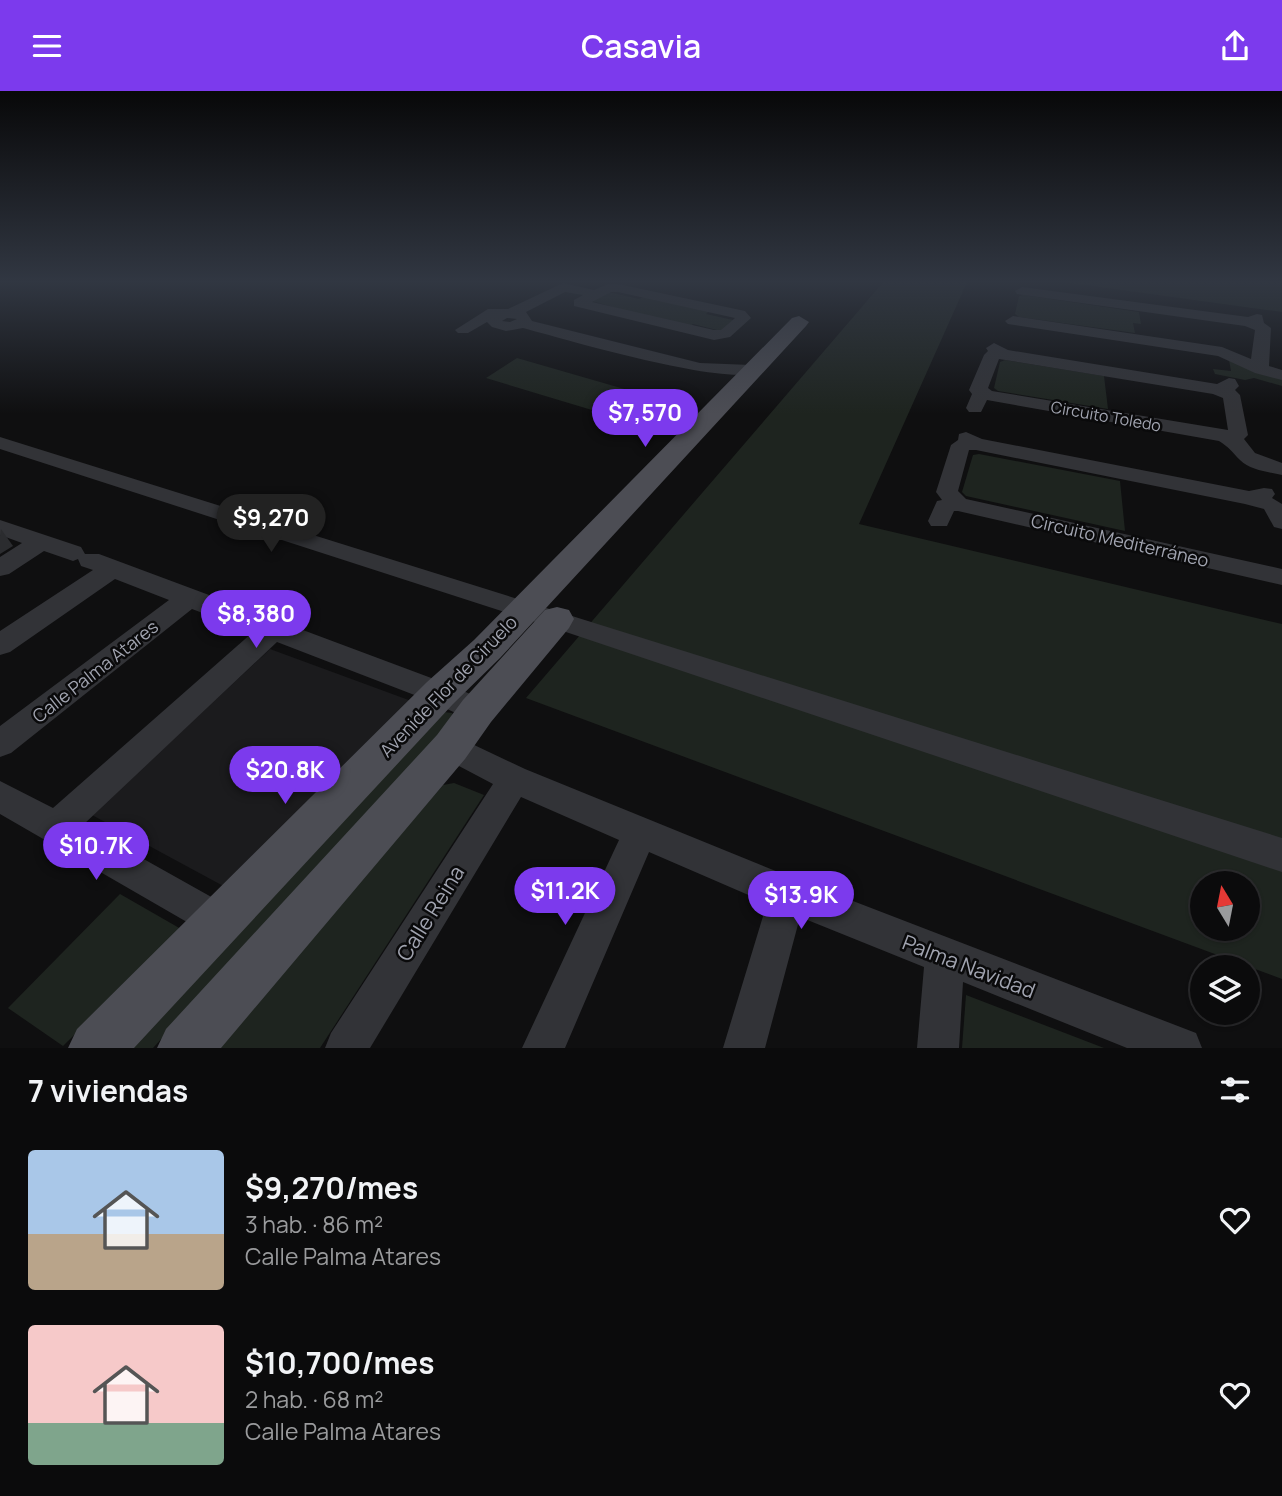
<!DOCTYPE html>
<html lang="es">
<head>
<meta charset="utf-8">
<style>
  body { margin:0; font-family:Manrope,sans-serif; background:#141415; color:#f1f3f6; height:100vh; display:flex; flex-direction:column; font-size:26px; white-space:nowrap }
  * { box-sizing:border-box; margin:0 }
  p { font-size:23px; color:#9a9b9d }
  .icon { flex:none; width:38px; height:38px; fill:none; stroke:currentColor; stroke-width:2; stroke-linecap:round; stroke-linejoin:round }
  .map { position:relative; height:957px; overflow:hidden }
  .side { display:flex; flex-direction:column; background:#0b0b0c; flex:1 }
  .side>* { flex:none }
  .needle { width:46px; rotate:350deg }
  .tools { position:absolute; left:1190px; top:780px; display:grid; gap:14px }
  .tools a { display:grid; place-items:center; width:70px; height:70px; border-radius:50%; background:#0b0b0c; box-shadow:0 2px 5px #0004,0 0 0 2px #2b2b2d; font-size:35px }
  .price { position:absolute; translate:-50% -60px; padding:0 16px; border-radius:24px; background:#7c3aed; color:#fff; font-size:23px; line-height:46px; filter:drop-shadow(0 2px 4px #0008) }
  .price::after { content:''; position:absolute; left:50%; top:42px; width:21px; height:16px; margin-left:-10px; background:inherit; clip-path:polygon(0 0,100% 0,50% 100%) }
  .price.active { background:#222; color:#fff }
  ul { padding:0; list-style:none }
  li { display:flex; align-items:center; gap:21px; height:175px; padding:0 28px }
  li span { display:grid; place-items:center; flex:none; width:196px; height:140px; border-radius:7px; color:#555 }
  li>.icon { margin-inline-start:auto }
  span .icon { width:84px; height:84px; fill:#fffc; stroke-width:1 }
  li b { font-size:30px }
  h2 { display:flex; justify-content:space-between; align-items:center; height:84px; padding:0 28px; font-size:30px }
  header { display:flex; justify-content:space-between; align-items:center; height:91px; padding:0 28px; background:#7c3aed; color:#fff; font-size:32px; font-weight:600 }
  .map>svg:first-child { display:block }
  .built { fill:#1b1b1d }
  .green { fill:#1e241f; fill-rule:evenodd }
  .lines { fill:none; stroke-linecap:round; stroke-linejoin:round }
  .minor { fill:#323337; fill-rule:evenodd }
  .major { fill:#4c4d54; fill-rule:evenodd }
  .shaded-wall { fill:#2b2c2f }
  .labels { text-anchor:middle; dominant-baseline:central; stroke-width:5; stroke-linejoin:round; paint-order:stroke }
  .far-street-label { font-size:16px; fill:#a1a4b0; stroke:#0a0a0b }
  .street-label { font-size:18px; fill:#a1a4b0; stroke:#0a0a0b }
  .near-street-label { font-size:21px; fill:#a1a4b0; stroke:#0a0a0b }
</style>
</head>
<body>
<header><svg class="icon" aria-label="menu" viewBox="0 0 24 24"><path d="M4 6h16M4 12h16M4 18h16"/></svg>Casavia<svg class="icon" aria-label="share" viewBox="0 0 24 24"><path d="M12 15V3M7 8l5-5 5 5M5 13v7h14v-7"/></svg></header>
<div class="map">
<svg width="1282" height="957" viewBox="0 0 1282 957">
  <rect width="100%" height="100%" fill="#0f0f10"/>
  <!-- built -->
  <path class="built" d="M270 558 414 611 227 797 92 724Z"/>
  <!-- green -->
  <g class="green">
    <path d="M885 189H968L859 433 1282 533V888L526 607ZM1202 793H1248V838H1202Z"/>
    <path d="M1049 189H1281L1282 221Z"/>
    <path d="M608 201 639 208 645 205 710 219 706 223 733 229 721 240 693 233 687 237 588 209Z"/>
    <path d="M1024 204 1139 221 1141 233 1133 232 1135 242 1019 226 1015 223 1019 205Z"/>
    <path d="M517 267 652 306 625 329 486 287Z"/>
    <path d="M1005 269 1104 285 1108 318 998 300 994 297 1000 271Z"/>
    <path d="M1229 269 1282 287V295L1254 287 1245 289 1215 283 1213 278 1231 280Z"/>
    <path d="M979 363 1120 390 1125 440 966 405 962 401 973 364Z"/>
    <path d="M444 621 452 622 455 627 153 957H122Z"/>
    <path d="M454 692 484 704 320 957H216L443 694Z"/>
    <path d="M120 803 181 838 63 955 8 917Z"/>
    <path d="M966 904 1104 957H962Z"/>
  </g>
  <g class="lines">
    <!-- minor -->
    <g class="minor">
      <path d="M563 192 594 199 608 193H618L745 220 751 227 730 246 714 249 574 215V209L583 204 565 201 526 221 532 230 700 272 751 274 759 279C740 300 557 246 523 237L506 240 492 236 487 231 468 242H458L455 239 488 218H508ZM611 201H618L735 227 721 239H714L592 211ZM507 227 517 228 510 231 502 230Z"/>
      <path d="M1022 196 1248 226 1257 223 1262 224 1264 232 1271 237 1269 275 1282 279V289L1255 282 1218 265 1008 233 1005 230 1013 225 1222 256 1251 268 1255 239 1245 235 1017 203 1015 200Z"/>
      <path d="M994 252 1008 259 1217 293 1229 287 1235 288 1239 295 1235 299 1240 304 1248 344 1244 348 1255 362 1282 372V384C1268 381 1250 379 1240 369 1232 361 1229 356 1219 350L987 309 981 321H969L966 317 972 303 969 299 984 264 988 260 986 257ZM999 268 1213 303 1223 307 1228 339 992 300 988 297Z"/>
      <path d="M966 341 982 348 1249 400 1264 397 1272 398 1275 403 1272 407 1282 413V438L1274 436 1264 418 1245 413 976 359H969L958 400 966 408 1282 478V494L958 420H954L947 435H931L928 430 937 410 942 409 936 401 951 354 958 349 959 343Z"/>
      <path d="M0 346 1282 747V781L548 535 0 358Z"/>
      <path d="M0 429 81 456 85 463H99L450 594 488 611 492 620 488 629 477 632 430 610 277 551 83 734 231 817 237 830 231 843 218 849 0 723V690L53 717 253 541 192 518 11 662 0 666V635L169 509 115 488 10 561 0 564V540L93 479 81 475 78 468 73 470 44 460 9 483 0 485V466L22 452 0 444Z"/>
      <path d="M451 643 525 678 788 785 1196 942 1202 957H1127L963 891 959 957H917L924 876 800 826 765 957H723L767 812 649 761 565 957H522L619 749 521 706 370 957H325L331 942 493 693 440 665 435 656 440 647Z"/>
    </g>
    <!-- major -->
    <g class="major">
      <path d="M799 225 809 231 806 235 500 567 453 613 134 957H68L77 938 427 591 474 549 792 227Z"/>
      <path d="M557 516 569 519 574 528 569 537 491 631 465 668 221 957H157L166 938 437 644 463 609 545 519Z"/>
    </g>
  </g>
  <!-- shaded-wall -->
  <path class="shaded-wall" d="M1 438 13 455 0 463V445Z"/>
  <!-- sky -->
  <linearGradient id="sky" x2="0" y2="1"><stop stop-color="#080809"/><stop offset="0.59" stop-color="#313742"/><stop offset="1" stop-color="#313742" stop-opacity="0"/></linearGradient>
  <rect width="1282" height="323" fill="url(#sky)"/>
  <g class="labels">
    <!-- far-street labels -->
    <g class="far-street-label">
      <text transform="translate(1106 325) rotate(10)">Circuito Toledo</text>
    </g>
    <!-- street labels -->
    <g class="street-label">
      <text transform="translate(1120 449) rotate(13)">Circuito Mediterráneo</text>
      <text transform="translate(95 580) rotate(-38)">Calle Palma Atares</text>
      <text transform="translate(448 595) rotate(-46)">Avenide Flor de Ciruelo</text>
    </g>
    <!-- near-street labels -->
    <g class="near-street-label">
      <text transform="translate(430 822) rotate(-58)">Calle Reina</text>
      <text transform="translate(969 875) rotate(21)">Palma Navidad</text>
    </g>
  </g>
</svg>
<div class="tools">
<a><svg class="needle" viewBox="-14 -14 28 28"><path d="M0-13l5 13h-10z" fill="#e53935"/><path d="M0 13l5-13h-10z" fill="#9a9b9d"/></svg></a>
<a><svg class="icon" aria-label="layers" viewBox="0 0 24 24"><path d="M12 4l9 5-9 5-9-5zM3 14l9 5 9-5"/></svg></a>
</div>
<b class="price" style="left:645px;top:358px">$7,570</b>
<b class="price active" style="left:271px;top:463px">$9,270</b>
<b class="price" style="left:256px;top:559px">$8,380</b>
<b class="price" style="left:285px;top:715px">$20.8K</b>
<b class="price" style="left:96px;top:791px">$10.7K</b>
<b class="price" style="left:565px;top:836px">$11.2K</b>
<b class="price" style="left:801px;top:840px">$13.9K</b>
</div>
<section class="side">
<h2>7 viviendas<svg class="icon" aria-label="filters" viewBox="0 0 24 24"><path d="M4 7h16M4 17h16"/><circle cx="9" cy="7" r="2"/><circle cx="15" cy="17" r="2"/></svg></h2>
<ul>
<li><span style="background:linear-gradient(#a9c7e8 60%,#b9a48a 0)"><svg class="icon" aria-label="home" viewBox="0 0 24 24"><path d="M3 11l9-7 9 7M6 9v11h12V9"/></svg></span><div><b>$9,270/mes</b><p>3 hab. · 86 m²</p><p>Calle Palma Atares</p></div><svg class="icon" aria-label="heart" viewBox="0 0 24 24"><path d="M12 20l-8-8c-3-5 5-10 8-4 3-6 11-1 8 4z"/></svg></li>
<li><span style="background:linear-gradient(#f6c9c9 70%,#7fa58c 0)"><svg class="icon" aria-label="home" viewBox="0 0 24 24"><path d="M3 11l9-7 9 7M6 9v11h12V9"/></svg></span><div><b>$10,700/mes</b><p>2 hab. · 68 m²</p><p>Calle Palma Atares</p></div><svg class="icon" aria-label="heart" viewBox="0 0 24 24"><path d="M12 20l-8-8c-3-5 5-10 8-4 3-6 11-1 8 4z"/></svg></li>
</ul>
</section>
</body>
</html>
